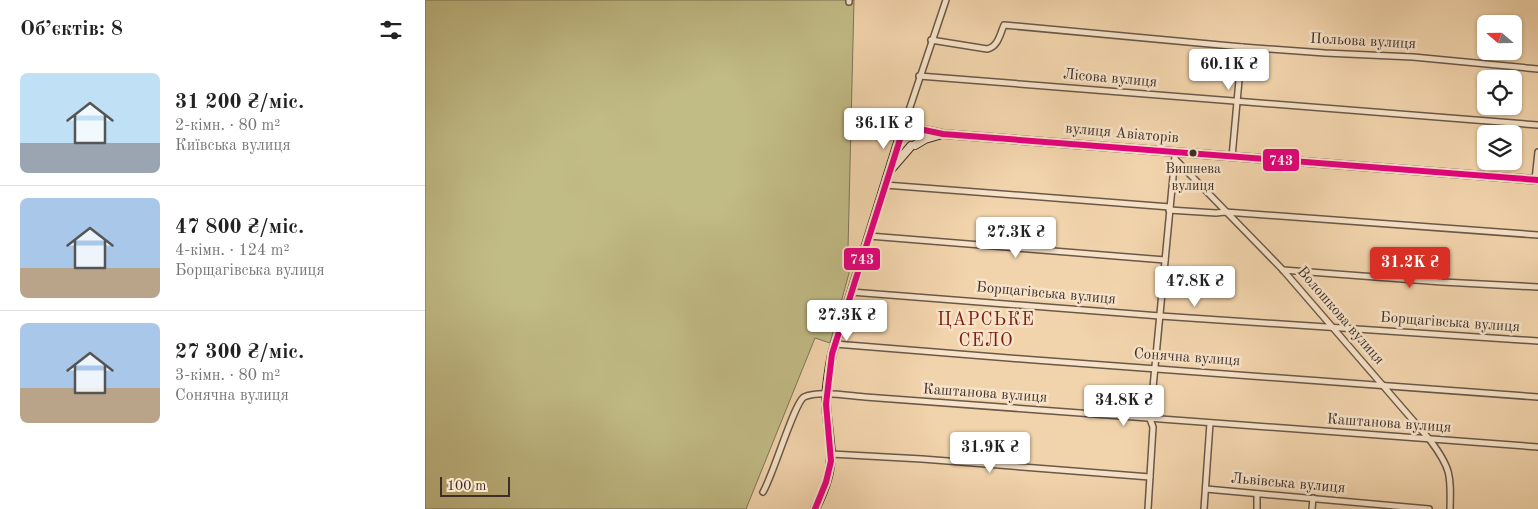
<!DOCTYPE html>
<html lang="uk">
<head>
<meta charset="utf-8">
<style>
  body { margin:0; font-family:"Old Standard TT",serif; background:#f2f2f2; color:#222; height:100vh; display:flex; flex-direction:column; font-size:19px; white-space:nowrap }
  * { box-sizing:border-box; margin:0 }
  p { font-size:16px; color:#767676 }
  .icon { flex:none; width:28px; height:28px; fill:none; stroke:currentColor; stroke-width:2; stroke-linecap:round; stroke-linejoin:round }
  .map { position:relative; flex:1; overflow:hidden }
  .details { display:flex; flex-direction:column; background:#fff; width:425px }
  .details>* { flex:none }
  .needle { width:32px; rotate:290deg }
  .fabs { position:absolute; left:1052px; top:15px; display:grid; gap:10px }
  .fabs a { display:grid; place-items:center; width:45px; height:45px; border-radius:8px; background:#fff; box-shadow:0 1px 4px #0004; font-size:25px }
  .scale { position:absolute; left:15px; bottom:12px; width:70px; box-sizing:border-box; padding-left:5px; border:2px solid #3d2e27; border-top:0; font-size:14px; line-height:18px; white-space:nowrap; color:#3d2e27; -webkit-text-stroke:4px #f7e3c9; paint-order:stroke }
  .price { position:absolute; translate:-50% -42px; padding:0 11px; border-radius:5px; background:#fff; color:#222; font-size:16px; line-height:32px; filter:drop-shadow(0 1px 2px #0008) }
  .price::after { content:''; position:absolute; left:50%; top:30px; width:15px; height:11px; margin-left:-8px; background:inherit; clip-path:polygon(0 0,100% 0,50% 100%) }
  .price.active { background:#d93025; color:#fff }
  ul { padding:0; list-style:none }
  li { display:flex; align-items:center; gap:15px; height:125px; padding:0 20px }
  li+li { border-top:1px solid #e0e0e0 }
  li span { display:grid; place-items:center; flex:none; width:140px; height:100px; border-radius:8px; color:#555 }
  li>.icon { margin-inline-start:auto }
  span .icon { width:60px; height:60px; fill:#fffc; stroke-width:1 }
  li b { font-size:21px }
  h2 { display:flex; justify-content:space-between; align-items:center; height:60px; padding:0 20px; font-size:21px }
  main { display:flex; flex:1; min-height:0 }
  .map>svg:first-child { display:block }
  .green { fill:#c1bb85; stroke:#7f7456 }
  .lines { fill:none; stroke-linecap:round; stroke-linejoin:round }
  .minor-casing { stroke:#6a5848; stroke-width:8 }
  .secondary-casing { stroke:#3d2e27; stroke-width:10 }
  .minor { stroke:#f7e3c9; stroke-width:5 }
  .secondary { stroke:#f7e3c9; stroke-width:8 }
  .bus-1-casing { stroke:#f7e3c9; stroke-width:10 }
  .bus-1 { stroke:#e5007d; stroke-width:6 }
  .bus-dot { fill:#3d2e27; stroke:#f7e3c9; stroke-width:2 }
  .labels { text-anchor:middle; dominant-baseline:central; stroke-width:5; stroke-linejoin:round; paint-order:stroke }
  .bus-label { font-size:14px; fill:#3d2e27; stroke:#f7e3c9 }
  .street-label { font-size:15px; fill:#3d2e27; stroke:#f7e3c9 }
  .quarter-label { font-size:18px; letter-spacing:1px; fill:#7a1f14; stroke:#f7e3c9 }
  .line-badge { stroke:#f7e3c9; stroke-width:2 }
  .badge-label { font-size:14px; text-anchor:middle; font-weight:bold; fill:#fff }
</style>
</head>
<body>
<main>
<section class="details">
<h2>Об’єктів: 8<svg class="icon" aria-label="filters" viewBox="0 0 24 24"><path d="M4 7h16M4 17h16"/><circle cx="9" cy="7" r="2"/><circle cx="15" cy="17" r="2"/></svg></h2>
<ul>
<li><span style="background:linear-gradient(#bfe0f5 70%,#9aa5b1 0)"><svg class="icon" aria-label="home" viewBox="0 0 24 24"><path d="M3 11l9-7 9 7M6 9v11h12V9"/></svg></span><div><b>31 200 ₴/міс.</b><p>2-кімн. · 80 m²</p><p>Київська вулиця</p></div></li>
<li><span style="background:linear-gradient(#a9c7e8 70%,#b9a48a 0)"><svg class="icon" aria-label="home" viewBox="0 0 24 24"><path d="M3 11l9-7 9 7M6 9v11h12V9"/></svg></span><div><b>47 800 ₴/міс.</b><p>4-кімн. · 124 m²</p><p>Борщагівська вулиця</p></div></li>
<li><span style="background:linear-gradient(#a9c7e8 65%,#b9a48a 0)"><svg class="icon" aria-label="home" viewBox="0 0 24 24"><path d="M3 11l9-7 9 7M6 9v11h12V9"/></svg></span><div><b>27 300 ₴/міс.</b><p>3-кімн. · 80 m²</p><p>Сонячна вулиця</p></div></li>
</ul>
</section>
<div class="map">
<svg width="1113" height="509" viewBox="0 0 1113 509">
  <rect width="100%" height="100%" fill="#f2d4ac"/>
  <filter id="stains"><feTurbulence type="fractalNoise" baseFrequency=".004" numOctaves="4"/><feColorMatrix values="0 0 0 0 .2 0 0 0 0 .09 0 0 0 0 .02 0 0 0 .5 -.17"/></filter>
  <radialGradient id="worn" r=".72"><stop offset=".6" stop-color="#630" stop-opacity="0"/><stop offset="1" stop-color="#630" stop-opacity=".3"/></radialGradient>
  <!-- green -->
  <path class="green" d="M0 0H429L423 249 430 251 405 343 390 338 321 509H0Z"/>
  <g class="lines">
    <defs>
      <g id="minor">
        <path d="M424 2V0"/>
        <path d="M506 40 562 49C573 47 575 34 579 25L817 47 900 53 988 57 1113 69"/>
        <path d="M494 76 1113 125"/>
        <path d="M477 131 521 0"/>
        <path d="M807 157 817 47"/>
        <path d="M750 159 858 270 1005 440C1026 468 1026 475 1025 509"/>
        <path d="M1110 180 1113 152"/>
        <path d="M460 185 745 207"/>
        <path d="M744 210 791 213 800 212 1113 235"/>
        <path d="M444 236 740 260"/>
        <path d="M858 270 1017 282 1113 287"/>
        <path d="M426 292 735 316 1113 341"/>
        <path d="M410 344 610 360 1113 397"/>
        <path d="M406 454 497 459 725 477"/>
        <path d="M781 489 1004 509"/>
        <path d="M338 492C348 476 369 403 379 397 393 390 425 396 440 397L1113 447"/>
        <path d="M723 509 728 427 725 419 750 156"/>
        <path d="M779 509 785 423"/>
        <path d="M832 509V494"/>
        <path d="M887 509 888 498"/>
      </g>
      <g id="secondary">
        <path d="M476 134 478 130 485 127 518 134 1113 180"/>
        <path d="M490 145 500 139 514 135"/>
        <path d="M467 168 486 146"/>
        <path d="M390 509C399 492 406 473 406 454 405 437 402 420 401 404 401 387 404 370 407 354L475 136"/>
      </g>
    </defs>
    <!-- minor casing -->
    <use href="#minor" class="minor-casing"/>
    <!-- secondary casing -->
    <use href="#secondary" class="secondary-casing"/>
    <!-- minor -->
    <use href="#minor" class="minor"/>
    <!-- secondary -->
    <use href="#secondary" class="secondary"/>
    <defs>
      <path id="bus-1" d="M390 509 401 482 406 461 401 404 407 354 478 130 485 127 518 134 1113 180"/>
    </defs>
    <!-- bus-1 casing -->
    <use href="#bus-1" class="bus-1-casing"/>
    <!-- bus-1 -->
    <use href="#bus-1" class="bus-1"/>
  </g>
  <!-- markers -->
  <circle class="bus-dot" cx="768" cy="153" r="4.5"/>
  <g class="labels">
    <!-- bus labels -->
    <g class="bus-label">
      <text x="768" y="169">Вишнева<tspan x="768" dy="17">вулиця</tspan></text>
    </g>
    <!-- street labels -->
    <g class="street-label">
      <text transform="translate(938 42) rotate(3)">Польова вулиця</text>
      <text transform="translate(685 79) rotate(5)">Лісова вулиця</text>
      <text transform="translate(697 134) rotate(5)">вулиця Авіаторів</text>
      <text transform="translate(621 294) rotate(5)">Борщагівська вулиця</text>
      <text transform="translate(915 316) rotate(49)">Волошкова вулиця</text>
      <text transform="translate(1025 323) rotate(4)">Борщагівська вулиця</text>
      <text transform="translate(762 358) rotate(4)">Сонячна вулиця</text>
      <text transform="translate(560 394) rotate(4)">Каштанова вулиця</text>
      <text transform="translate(964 424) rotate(4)">Каштанова вулиця</text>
      <text transform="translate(863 484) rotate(5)">Львівська вулиця</text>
    </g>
    <!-- quarter labels -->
    <g class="quarter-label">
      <text x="561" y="320">ЦАРСЬКЕ<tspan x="561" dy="21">СЕЛО</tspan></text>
    </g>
  </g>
  <g class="line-badge">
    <rect x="837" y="148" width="38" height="24" rx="5" fill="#e5007d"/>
    <rect x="418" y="247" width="38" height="24" rx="5" fill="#e5007d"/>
  </g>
  <g class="badge-label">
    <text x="856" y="165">743</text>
    <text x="437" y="264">743</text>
  </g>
  <rect width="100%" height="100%" filter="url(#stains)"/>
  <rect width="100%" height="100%" fill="url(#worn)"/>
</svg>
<div class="fabs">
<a><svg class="needle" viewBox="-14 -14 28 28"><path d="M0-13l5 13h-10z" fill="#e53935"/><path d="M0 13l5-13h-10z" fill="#767676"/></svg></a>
<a><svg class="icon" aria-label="locate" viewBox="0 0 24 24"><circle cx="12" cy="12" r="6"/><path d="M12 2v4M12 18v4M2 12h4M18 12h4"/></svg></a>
<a><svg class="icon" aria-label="layers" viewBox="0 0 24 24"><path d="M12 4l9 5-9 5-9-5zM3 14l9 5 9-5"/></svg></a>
</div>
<div class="scale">100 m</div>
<b class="price" style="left:804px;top:91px">60.1K ₴</b>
<b class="price" style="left:459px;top:150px">36.1K ₴</b>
<b class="price" style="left:591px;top:259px">27.3K ₴</b>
<b class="price active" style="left:985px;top:289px">31.2K ₴</b>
<b class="price" style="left:770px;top:308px">47.8K ₴</b>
<b class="price" style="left:422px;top:342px">27.3K ₴</b>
<b class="price" style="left:699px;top:427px">34.8K ₴</b>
<b class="price" style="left:565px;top:474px">31.9K ₴</b>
</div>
</main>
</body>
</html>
